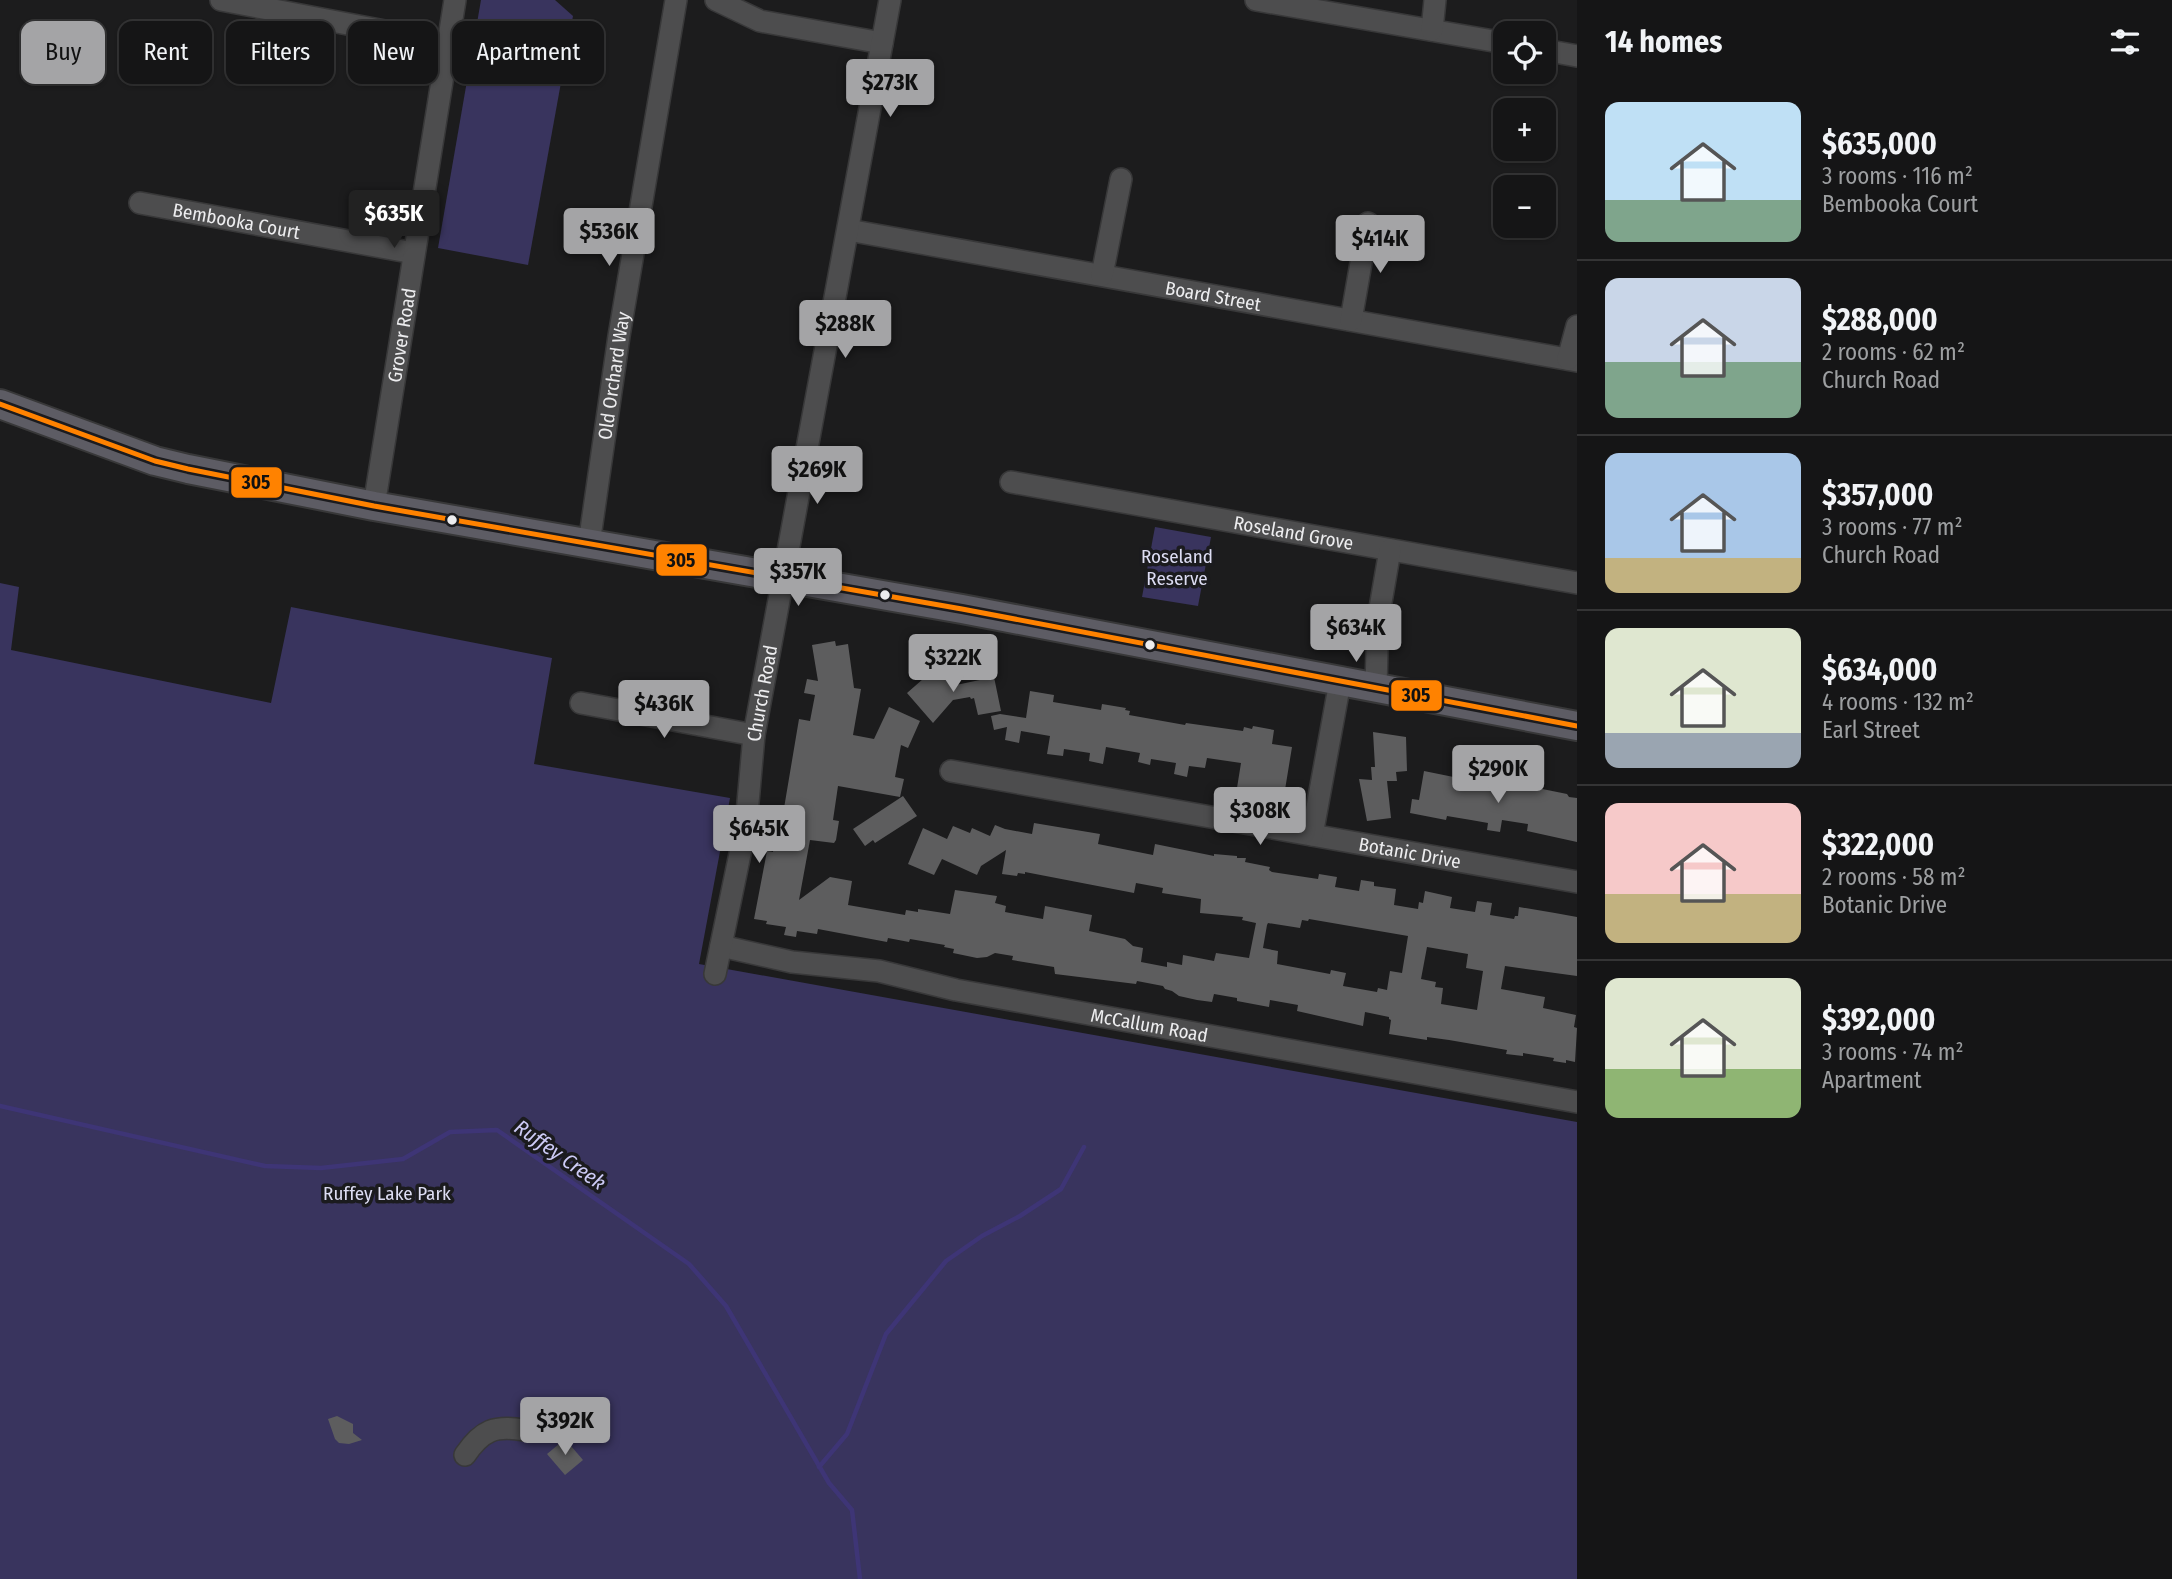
<!DOCTYPE html>
<html lang="en">
<head>
<meta charset="utf-8">
<style>
  body { margin:0; font-family:"Fira Sans Condensed",sans-serif; background:#1e1e1f; color:#f1f3f6; height:100vh; display:flex; flex-direction:column; font-size:26px; white-space:nowrap }
  * { box-sizing:border-box; margin:0 }
  p { font-size:23px; color:#9d9fa1 }
  .icon { flex:none; width:38px; height:38px; fill:none; stroke:currentColor; stroke-width:2; stroke-linecap:round; stroke-linejoin:round }
  .map { position:relative; flex:1; overflow:hidden }
  .details { display:flex; flex-direction:column; background:#151516; width:595px }
  .details>* { flex:none }
  .banner { position:absolute; left:21px; top:21px; width:665px; height:63px; display:flex; gap:14px }
  .buttons { position:absolute; left:1493px; top:21px; display:grid; gap:14px }
  .buttons a { display:grid; place-items:center; width:63px; height:63px; border-radius:14px; background:#151516; box-shadow:0 2px 5px #0004,0 0 0 2px #343435; font-size:35px }
  .price { position:absolute; translate:-50% -60px; padding:0 16px; border-radius:7px; background:#a4a4a6; color:#111; font-size:23px; line-height:46px; filter:drop-shadow(0 2px 4px #0008) }
  .price::after { content:''; position:absolute; left:50%; top:42px; width:21px; height:16px; margin-left:-10px; background:inherit; clip-path:polygon(0 0,100% 0,50% 100%) }
  .price.current { background:#222; color:#fff }
  ul { padding:0; list-style:none }
  li { display:flex; align-items:center; gap:21px; height:175px; padding:0 28px }
  li+li { border-top:2px solid #343435 }
  li span { display:grid; place-items:center; flex:none; width:196px; height:140px; border-radius:14px; color:#555 }
  li>.icon { margin-inline-start:auto }
  span .icon { width:84px; height:84px; fill:#fffc; stroke-width:1 }
  li b { font-size:30px }
  h2 { display:flex; justify-content:space-between; align-items:center; height:84px; padding:0 28px; font-size:30px }
  .chip { padding:0 24px; border-radius:14px; background:#151516; box-shadow:0 2px 5px #0004,0 0 0 2px #343435; font-size:24px; line-height:63px }
  .chip.current { background:#a4a4a6; color:#111 }
  main { display:flex; flex:1; min-height:0 }
  .map>svg:first-child { display:block }
  .green { fill:#39345e }
  .lines { fill:none; stroke-linecap:round; stroke-linejoin:round }
  .stream { stroke:#3e3576; stroke-width:4.5 }
  .building { fill:#5d5d5e; fill-rule:evenodd }
  .minor-casing { stroke:#383839; stroke-width:24 }
  .major-casing { stroke:#383839; stroke-width:32 }
  .minor { stroke:#4d4d4e; stroke-width:21 }
  .major { stroke:#5d5c64; stroke-width:28 }
  .bus-1-casing { stroke:#1b1b1e; stroke-width:10 }
  .bus-1 { stroke:#ff8200; stroke-width:5 }
  .bus-dot { fill:#ededef; stroke:#1b1b1e; stroke-width:2.5 }
  .labels { text-anchor:middle; dominant-baseline:central; stroke-width:7; stroke-linejoin:round; paint-order:stroke }
  .street-label { font-size:19px; fill:#ededef; stroke:#1b1b1e }
  .park-label { font-size:19px; fill:#ddddf3; stroke:#1b1b1e }
  .water-label { font-size:21px; font-style:italic; fill:#cdcbf6; stroke:#1b1b1e }
  .line-badge { stroke:#1b1b1e; stroke-width:2.5 }
  .pale-badge-label { font-size:19px; text-anchor:middle; font-weight:bold; fill:#111 }
</style>
</head>
<body>
<main>
<div class="map">
<svg width="1577" height="1579" viewBox="0 0 1577 1579">
  <rect width="100%" height="100%" fill="#1c1c1d"/>
  <!-- green -->
  <g class="green">
    <path d="M481 0H555L573 16 528 265 438 248Z"/>
    <path d="M1155 527 1211 537 1198 606 1142 597Z"/>
    <path d="M0 583 19 587 11 650 271 703 291 607 552 658 534 764 730 798 699 964 1577 1122V1579H0Z"/>
  </g>
  <g class="lines">
    <!-- stream -->
    <g class="stream">
      <path d="M0 1106 265 1166 321 1168 403 1159 450 1132 497 1130 689 1264 726 1306 829 1483 852 1510 860 1579"/>
      <path d="M819 1467 847 1434 886 1334 946 1261 982 1236 1020 1216 1061 1189 1084 1147"/>
    </g>
  </g>
  <!-- building -->
  <g class="building">
    <path d="M835 641 836 646 848 644 854 688 861 689 853 735 874 739 889 707 920 721 908 748 901 745 895 777 904 779 900 797 838 786 833 820 839 821 836 840 834 843 810 840 799 900 830 877 852 881 848 905 905 915 906 910 918 912V909L950 914 955 890 997 896 995 903 1006 906 1005 912 1043 919 1045 906 1092 915 1089 931 1125 939 1133 946 1143 948 1141 962 1167 967V962L1182 965 1183 955 1214 961 1216 953 1249 958 1256 923 1242 920 1243 917 1200 913 1201 899 1162 893 1163 888 1136 883 1134 893 1025 872V874L1018 873 1017 876 1002 874 1006 850 981 866 977 875 942 859 934 875 908 864 923 828 947 839 953 826 970 833 972 828 990 836 995 825 1005 829 1032 834 1034 823 1100 834 1098 844 1153 855 1155 844 1214 856V854L1237 856V858H1246L1245 862 1270 867 1269 870 1272 872 1318 879 1319 874 1337 877 1335 887 1359 891 1361 880 1374 882V886L1396 889 1394 905 1418 909 1419 902 1423 903 1425 891 1452 897 1450 908 1475 912 1477 901 1492 903 1490 915 1514 919 1515 916H1518L1519 907 1555 913 1577 917V976L1505 966 1501 989 1545 997 1543 1008 1576 1015 1574 1027 1577 1028 1575 1062 1566 1060V1063L1553 1061 1554 1058 1523 1053V1056L1506 1054 1507 1050 1449 1040 1427 1037V1040L1389 1034 1391 1020 1389 1019V1017L1365 1012 1363 1026 1297 1011 1298 1005 1270 1000 1269 1007 1237 1001V998L1214 994 1212 1002 1197 1000 1179 996 1172 991 1165 989 1163 986 1137 981 1136 984 1055 974 1054 967 1012 960 1013 956 995 953 987 957 977 958 953 953 954 949 944 947 945 945 910 939 909 942 888 938 887 942 818 929 817 934 797 931 796 937 784 935 786 927 766 924 767 921 754 919 767 851 773 852 777 825 781 826 799 719 810 721 815 695 804 693 807 679 818 681 812 645ZM1309 919 1408 936 1402 973 1390 971 1387 990 1378 988 1377 992 1343 986 1346 973 1331 970 1330 974 1277 964 1278 951 1263 948 1267 925 1268 923 1300 928 1302 920 1308 921ZM1427 947 1468 954 1466 968 1483 971 1477 1010 1441 1004 1443 988 1435 987 1436 982 1421 979Z"/>
    <path d="M939 665 956 685 994 677 1001 711 978 715 974 698 971 699 970 697 953 700 933 723 907 693Z"/>
    <path d="M1030 691 1054 695 1053 702 1101 710 1102 704 1126 708 1125 710 1130 711 1129 715 1185 725 1186 723 1243 731 1244 727 1252 729 1253 726 1274 730 1272 744 1292 747 1283 802 1236 794 1241 763 1207 758 1205 768 1189 766 1187 777 1174 774 1176 763 1151 759 1150 765 1138 762 1140 753 1106 747 1103 764 1089 761 1090 753 1064 749 1063 756 1047 754 1050 736 1021 731 1019 743 1005 740 1007 727 994 730 991 716 1000 714 1026 718Z"/>
    <path d="M1373 732 1406 737 1407 771 1396 772 1397 781H1387L1391 818 1367 821 1359 779 1372 780 1371 767H1375Z"/>
    <path d="M1424 771 1498 786 1499 780 1567 794 1569 797 1577 798V842L1527 831 1528 824 1502 820 1500 832 1487 830 1488 823 1471 820 1447 816 1446 820 1410 813 1412 799 1419 800Z"/>
    <path d="M903 796 917 816 875 843 873 840 865 846 853 829Z"/>
    <path d="M337 1416 353 1424V1433L362 1440 349 1444 339 1443 335 1439 328 1419Z"/>
    <path d="M565 1439 583 1460 565 1475 547 1454Z"/>
  </g>
  <g class="lines">
    <defs>
      <g id="minor">
        <path d="M221 0 448 43"/>
        <path d="M716 0 760 21 882 43"/>
        <path d="M1256 0 1505 43"/>
        <path d="M1432 30 1435 0"/>
        <path d="M1544 50 1577 56"/>
        <path id="s1" d="M140 203 414 253"/>
        <path id="s2" d="M848 230 1577 361"/>
        <path d="M1102 275 1121 179"/>
        <path d="M1351 320 1368 223"/>
        <path d="M1568 359 1577 326"/>
        <path id="s3" d="M1011 482 1577 583"/>
        <path id="s4" d="M374 506 455 0"/>
        <path id="s5" d="M589 544 619 336 676 0"/>
        <path d="M1376 688 1377 648 1375 637 1390 550"/>
        <path d="M581 703 754 735"/>
        <path id="s6" d="M951 771 1577 882"/>
        <path d="M1312 835 1340 682"/>
        <path id="s7" d="M721 946 792 962 879 971 956 990 1577 1102"/>
        <path id="s8" d="M715 974 746 825 754 735 890 0"/>
        <path d="M465 1455C482 1430 495 1425 524 1430"/>
      </g>
      <path id="major" d="M0 404 155 461 188 469 374 506 962 609 1577 726"/>
    </defs>
    <!-- minor casing -->
    <use href="#minor" class="minor-casing"/>
    <!-- major casing -->
    <use href="#major" class="major-casing"/>
    <!-- minor -->
    <use href="#minor" class="minor"/>
    <!-- major -->
    <use href="#major" class="major"/>
    <defs>
      <path id="bus-1" d="M0 404 155 461 188 469 374 506 962 609 1577 726"/>
    </defs>
    <!-- bus-1 casing -->
    <use href="#bus-1" class="bus-1-casing"/>
    <!-- bus-1 -->
    <use href="#bus-1" class="bus-1"/>
  </g>
  <!-- markers -->
  <g class="bus-dot">
    <circle cx="452" cy="520" r="6"/>
    <circle cx="885" cy="595" r="6"/>
    <circle cx="1150" cy="645" r="6"/>
  </g>
  <g class="labels">
    <!-- street labels -->
    <g class="street-label">
      <text stroke="none"><textPath href="#s1" startOffset="98">Bembooka Court</textPath></text>
      <text stroke="none"><textPath href="#s2" startOffset="371">Board Street</textPath></text>
      <text stroke="none"><textPath href="#s4" startOffset="173">Grover Road</textPath></text>
      <text stroke="none"><textPath href="#s5" startOffset="170">Old Orchard Way</textPath></text>
      <text stroke="none"><textPath href="#s3" startOffset="287">Roseland Grove</textPath></text>
      <text stroke="none"><textPath href="#s8" startOffset="285">Church Road</textPath></text>
      <text stroke="none"><textPath href="#s6" startOffset="466">Botanic Drive</textPath></text>
      <text stroke="none"><textPath href="#s7" startOffset="436">McCallum Road</textPath></text>
    </g>
    <!-- park labels -->
    <g class="park-label">
      <text x="1177" y="556">Roseland<tspan x="1177" dy="22">Reserve</tspan></text>
      <text x="387" y="1193">Ruffey Lake Park</text>
    </g>
    <!-- water labels -->
    <g class="water-label">
      <text transform="translate(560 1155) rotate(35)">Ruffey Creek</text>
    </g>
  </g>
  <g class="line-badge">
    <rect x="230" y="466" width="53" height="33" rx="7" fill="#ff8200"/>
    <rect x="655" y="543" width="53" height="34" rx="7" fill="#ff8200"/>
    <rect x="1390" y="679" width="53" height="33" rx="7" fill="#ff8200"/>
  </g>
  <g class="pale-badge-label">
    <text x="256" y="489">305</text>
    <text x="681" y="567">305</text>
    <text x="1416" y="702">305</text>
  </g>
</svg>
<div class="buttons">
<a><svg class="icon" aria-label="locate" viewBox="0 0 24 24"><circle cx="12" cy="12" r="6"/><path d="M12 2v4M12 18v4M2 12h4M18 12h4"/></svg></a>
<a>+</a>
<a>−</a>
</div>
<b class="price" style="left:890px;top:119px">$273K</b>
<b class="price current" style="left:394px;top:250px">$635K</b>
<b class="price" style="left:609px;top:268px">$536K</b>
<b class="price" style="left:1380px;top:275px">$414K</b>
<b class="price" style="left:845px;top:360px">$288K</b>
<b class="price" style="left:817px;top:506px">$269K</b>
<b class="price" style="left:798px;top:608px">$357K</b>
<b class="price" style="left:1356px;top:664px">$634K</b>
<b class="price" style="left:953px;top:694px">$322K</b>
<b class="price" style="left:664px;top:740px">$436K</b>
<b class="price" style="left:1498px;top:805px">$290K</b>
<b class="price" style="left:1260px;top:847px">$308K</b>
<b class="price" style="left:759px;top:865px">$645K</b>
<b class="price" style="left:565px;top:1457px">$392K</b>
<div class="banner">
<a class="chip current">Buy</a>
<a class="chip">Rent</a>
<a class="chip">Filters</a>
<a class="chip">New</a>
<a class="chip">Apartment</a>
</div>
</div>
<section class="details">
<h2>14 homes<svg class="icon" aria-label="filters" viewBox="0 0 24 24"><path d="M4 7h16M4 17h16"/><circle cx="9" cy="7" r="2"/><circle cx="15" cy="17" r="2"/></svg></h2>
<ul>
<li><span style="background:linear-gradient(#bfe0f5 70%,#7fa58c 0)"><svg class="icon" aria-label="home" viewBox="0 0 24 24"><path d="M3 11l9-7 9 7M6 9v11h12V9"/></svg></span><div><b>$635,000</b><p>3 rooms · 116 m²</p><p>Bembooka Court</p></div></li>
<li><span style="background:linear-gradient(#c9d6e8 60%,#7fa58c 0)"><svg class="icon" aria-label="home" viewBox="0 0 24 24"><path d="M3 11l9-7 9 7M6 9v11h12V9"/></svg></span><div><b>$288,000</b><p>2 rooms · 62 m²</p><p>Church Road</p></div></li>
<li><span style="background:linear-gradient(#a9c7e8 75%,#c2b280 0)"><svg class="icon" aria-label="home" viewBox="0 0 24 24"><path d="M3 11l9-7 9 7M6 9v11h12V9"/></svg></span><div><b>$357,000</b><p>3 rooms · 77 m²</p><p>Church Road</p></div></li>
<li><span style="background:linear-gradient(#dfe7d0 75%,#9aa5b1 0)"><svg class="icon" aria-label="home" viewBox="0 0 24 24"><path d="M3 11l9-7 9 7M6 9v11h12V9"/></svg></span><div><b>$634,000</b><p>4 rooms · 132 m²</p><p>Earl Street</p></div></li>
<li><span style="background:linear-gradient(#f6c9c9 65%,#c2b280 0)"><svg class="icon" aria-label="home" viewBox="0 0 24 24"><path d="M3 11l9-7 9 7M6 9v11h12V9"/></svg></span><div><b>$322,000</b><p>2 rooms · 58 m²</p><p>Botanic Drive</p></div></li>
<li><span style="background:linear-gradient(#dfe7d0 65%,#8fb573 0)"><svg class="icon" aria-label="home" viewBox="0 0 24 24"><path d="M3 11l9-7 9 7M6 9v11h12V9"/></svg></span><div><b>$392,000</b><p>3 rooms · 74 m²</p><p>Apartment</p></div></li>
</ul>
</section>
</main>
</body>
</html>
